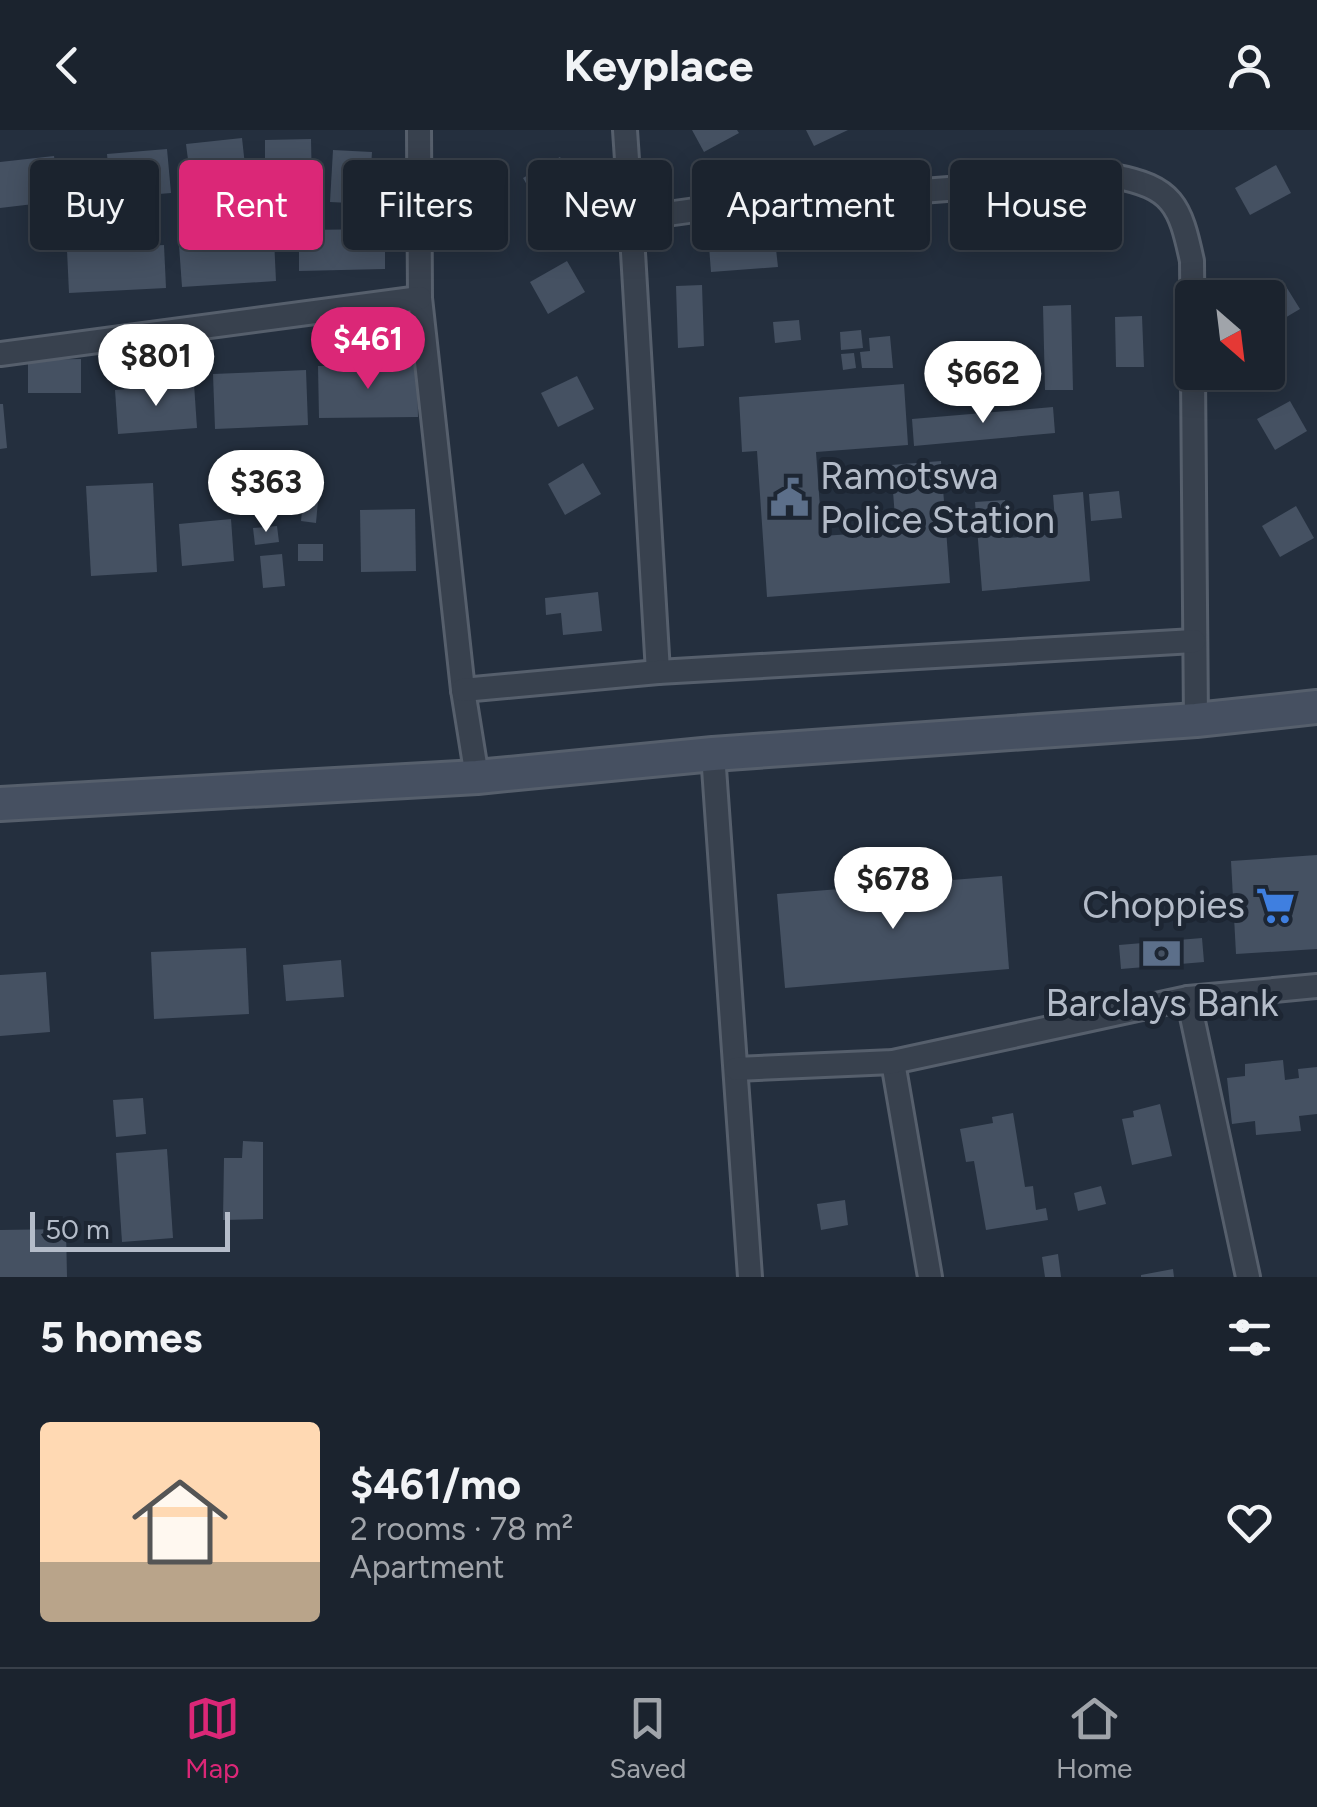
<!DOCTYPE html>
<html lang="en">
<head>
<meta charset="utf-8">
<style>
  body { margin:0; font-family:Figtree,sans-serif; background:#242b36; color:#f1f3f6; height:100vh; display:flex; flex-direction:column; font-size:38px; white-space:nowrap }
  * { box-sizing:border-box; margin:0 }
  p { font-size:32px; color:#a0a4aa }
  .icon { flex:none; width:55px; height:55px; fill:none; stroke:currentColor; stroke-width:2; stroke-linecap:round; stroke-linejoin:round }
  .map { position:relative; height:1147px; overflow:hidden }
  .side { display:flex; flex-direction:column; background:#1b232e; flex:1 }
  .side>* { flex:none }
  .hud { position:absolute; left:30px; top:30px; width:1258px; height:90px; display:flex; gap:20px }
  .needle { width:65px; rotate:152deg }
  .controls { position:absolute; left:1175px; top:150px; display:grid; gap:20px }
  .controls a { display:grid; place-items:center; width:110px; height:110px; border-radius:10px; background:#1b232e; box-shadow:0 5px 25px #0003,0 0 0 2px #39404a; font-size:50px }
  .scale { position:absolute; left:30px; bottom:25px; width:200px; box-sizing:border-box; padding-left:10px; border:5px solid #b4bcc9; border-top:0; font-size:28px; line-height:35px; white-space:nowrap; color:#b4bcc9; -webkit-text-stroke:8px #1d2633; paint-order:stroke }
  .price { position:absolute; translate:-50% -85px; padding:0 22px; border-radius:35px; background:#fff; color:#222; font-size:32px; line-height:65px; filter:drop-shadow(0 2px 5px #0008) }
  .price::after { content:''; position:absolute; left:50%; top:60px; width:30px; height:22px; margin-left:-15px; background:inherit; clip-path:polygon(0 0,100% 0,50% 100%) }
  .price.selected { background:#db2777; color:#fff }
  ul { padding:0; list-style:none }
  li { display:flex; align-items:center; gap:30px; height:250px; padding:0 40px }
  li+li { border-top:2px solid #39404a }
  li span { display:grid; place-items:center; flex:none; width:280px; height:200px; border-radius:10px; color:#555 }
  li>.icon { margin-inline-start:auto }
  span .icon { width:120px; height:120px; fill:#fffc; stroke-width:1 }
  li b { font-size:42px }
  h2 { display:flex; justify-content:space-between; align-items:center; height:120px; padding:0 40px; font-size:42px }
  .pill { padding:0 35px; border-radius:10px; background:#1b232e; box-shadow:0 5px 25px #0003,0 0 0 2px #39404a; font-size:35px; line-height:90px }
  .pill.selected { background:#db2777; color:#fff }
  header { display:flex; justify-content:space-between; align-items:center; height:130px; padding:0 40px; background:#1b232e; font-size:45px; font-weight:700 }
  .menu { display:flex; justify-content:space-around; align-items:center; height:140px; border-top:2px solid #39404a; background:#1b232e; font-size:28px; color:#a0a4aa }
  .menu a { display:grid; justify-items:center; gap:5px }
  .menu .selected { color:#db2777 }
  .map>svg:first-child { display:block }
  .building { fill:#455162 }
  .lines { fill:none; stroke-linecap:round; stroke-linejoin:round }
  .minor-casing { stroke:#565f6c; stroke-width:28 }
  .secondary-casing { stroke:#565f6c; stroke-width:38 }
  .minor { stroke:#38414e; stroke-width:22 }
  .secondary { stroke:#465061; stroke-width:32 }
  .labels { text-anchor:middle; dominant-baseline:central; stroke-width:10; stroke-linejoin:round; paint-order:stroke }
  .poi-label { font-size:38px; fill:#b4bcc9; stroke:#1d2633; text-anchor:start }
</style>
</head>
<body>
<header><svg class="icon" aria-label="back" viewBox="0 0 24 24"><path d="M15 5l-7 7 7 7"/></svg>Keyplace<svg class="icon" aria-label="person" viewBox="0 0 24 24"><circle cx="12" cy="8" r="4"/><path d="M4 21q1-7 8-7t8 7"/></svg></header>
<div class="map">
<svg width="1317" height="1147" viewBox="0 0 1317 1147">
  <rect width="100%" height="100%" fill="#242f3e"/>
  <!-- building -->
  <g class="building">
    <path d="M692 0H737L739 3 704 22Z"/>
    <path d="M806 0H848L814 16Z"/>
    <path d="M242 8 247 54 192 61 186 14Z"/>
    <path d="M311 9 312 58 265 59V10Z"/>
    <path d="M167 19 171 63 111 68 107 24Z"/>
    <path d="M333 20 372 22 369 74 330 72Z"/>
    <path d="M54 26 59 71 0 78V32Z"/>
    <path d="M560 27 578 58 541 79 523 48Z"/>
    <path d="M1276 35 1291 63 1250 85 1235 58Z"/>
    <path d="M385 99V139L299 141V100Z"/>
    <path d="M274 109 276 151 182 157 179 115Z"/>
    <path d="M775 110 778 137 711 142 709 116Z"/>
    <path d="M164 115 166 158 69 163 67 120Z"/>
    <path d="M567 131 585 162 548 184 530 152Z"/>
    <path d="M1282 150 1300 179 1268 198V168H1255Z"/>
    <path d="M702 155 704 216 678 218 676 156Z"/>
    <path d="M1071 175 1073 260H1045L1043 176Z"/>
    <path d="M1142 186 1144 237H1116L1115 187Z"/>
    <path d="M799 190 801 210 775 213 773 192Z"/>
    <path d="M861 200 863 218 841 220 840 202Z"/>
    <path d="M890 206 893 238H862L860 222 870 221 869 208Z"/>
    <path d="M854 223 856 238 843 240 841 224Z"/>
    <path d="M81 229V263H28V230Z"/>
    <path d="M417 235 418 287 319 288 318 236Z"/>
    <path d="M306 240 308 295 215 299 213 244Z"/>
    <path d="M577 246 594 279 558 297 541 263Z"/>
    <path d="M194 254 197 298 118 304 115 260Z"/>
    <path d="M904 254 908 315 816 322 822 406 896 401 891 335 941 331 950 453 767 467 757 321 742 322 739 267Z"/>
    <path d="M1290 271 1307 301 1275 320 1257 289Z"/>
    <path d="M0 274H3L7 318 0 319Z"/>
    <path d="M1053 277 1055 303 914 316 912 289Z"/>
    <path d="M583 333 601 364 565 385 548 354Z"/>
    <path d="M153 353 157 442 91 446 86 356Z"/>
    <path d="M1119 361 1122 388 1091 391 1089 364Z"/>
    <path d="M1083 362 1090 451 982 461 975 372 1005 370 1008 408 1056 404 1053 365Z"/>
    <path d="M303 370 318 371 316 393 301 391Z"/>
    <path d="M1296 376 1314 408 1280 427 1262 396Z"/>
    <path d="M415 379 416 441 361 442 360 380Z"/>
    <path d="M231 389 234 431 182 436 179 394Z"/>
    <path d="M277 396 279 412 255 415 253 398Z"/>
    <rect x="298" y="414" width="25" height="17"/>
    <path d="M282 424 285 456 263 458 260 426Z"/>
    <path d="M598 462 602 501 563 505 561 483 546 485 545 468Z"/>
    <path d="M1317 725V819L1236 824 1231 731Z"/>
    <path d="M1002 746 1009 839 785 858 777 764Z"/>
    <path d="M1202 808 1204 832 1121 839 1119 815Z"/>
    <path d="M246 818 249 884 154 889 151 822Z"/>
    <path d="M341 830 344 867 286 871 283 835Z"/>
    <path d="M46 842 50 902 0 906V845Z"/>
    <path d="M1283 930 1285 950 1299 948 1298 939 1317 937V984L1299 986 1301 1001 1256 1005 1255 991 1232 994 1227 948 1245 946V934Z"/>
    <path d="M143 968 146 1004 116 1007 113 970Z"/>
    <path d="M1160 974 1172 1026 1132 1035 1122 989 1134 987 1133 981Z"/>
    <path d="M1013 983 1025 1057 1033 1056 1036 1080 1046 1078 1048 1090 986 1100 974 1031 966 1032 960 999 993 993 992 987Z"/>
    <path d="M243 1011 263 1012V1089L223 1090 224 1028H242Z"/>
    <path d="M167 1019 173 1108 122 1112 116 1023Z"/>
    <path d="M1101 1056 1106 1074 1078 1081 1074 1063Z"/>
    <path d="M845 1070 848 1095 821 1100 817 1074Z"/>
    <path d="M66 1099 67 1147H0V1100Z"/>
    <path d="M1058 1124 1061 1147H1045L1042 1127Z"/>
    <path d="M1173 1139 1174 1147H1141V1145Z"/>
  </g>
  <g class="lines">
    <defs>
      <g id="minor">
        <path d="M419 0 420 168 463 560 477 647"/>
        <path d="M625 0 631 89"/>
        <path d="M0 224 420 168"/>
        <path d="M658 542 631 89 717 77 1113 46C1173 57 1180 75 1192 131L1196 590"/>
        <path d="M463 560 658 542 1194 511"/>
        <path d="M713 624 750 1147"/>
        <path d="M1188 868 1248 1147"/>
        <path d="M893 932 930 1147"/>
        <path d="M736 939 893 932 1188 868 1317 856"/>
      </g>
      <path id="secondary" d="M0 674 477 647 713 624 1196 590 1317 577"/>
    </defs>
    <!-- minor casing -->
    <use href="#minor" class="minor-casing"/>
    <!-- secondary casing -->
    <use href="#secondary" class="secondary-casing"/>
    <!-- minor -->
    <use href="#minor" class="minor"/>
    <!-- secondary -->
    <use href="#secondary" class="secondary"/>
  </g>
  <!-- icons -->
  <defs>
    <symbol id="civic-bare" viewBox="-9 -9 18 18"><path d="M-.6-6.5H3V-4.5H.6V-3L4-1V1h2V6H-6V1h2V-1L-.6-3ZM-1.2 2.5V6h2.4V2.5Z" fill="#5c6f8a" stroke="#1d2633" stroke-width="2.5" paint-order="stroke"/></symbol>
    <symbol id="supermarket-bare" viewBox="-9 -9 18 18"><path d="M-6-5.5h2.5l.6 2H6L4.5 2H-2.5L-4.4-4H-6ZM-1.5 3.2a1.3 1.3 0 1 0 .1 0ZM3 3.2a1.3 1.3 0 1 0 .1 0Z" fill="#3f7fe0" stroke="#1d2633" stroke-width="2.5" paint-order="stroke"/></symbol>
    <symbol id="bank-bare" viewBox="-9 -9 18 18"><path d="M-6-4H6V4H-6ZM0-2.3a2.3 2.3 0 1 0 0 4.6a2.3 2.3 0 1 0 0-4.6Z" fill="#5c6f8a" stroke="#1d2633" stroke-width="2.5" paint-order="stroke"/></symbol>
  </defs>
  <g fill-rule="evenodd">
    <use href="#civic-bare" x="762" y="340" width="55" height="55"/>
    <use href="#supermarket-bare" x="1248" y="748" width="55" height="55"/>
    <use href="#bank-bare" x="1134" y="796" width="55" height="55"/>
  </g>
  <g class="labels">
    <!-- poi labels -->
    <g class="poi-label">
      <text x="820" y="346">Ramotswa<tspan x="820" dy="44">Police Station</tspan></text>
      <text x="1245" y="775" text-anchor="end">Choppies</text>
      <text x="1162" y="873" text-anchor="middle">Barclays Bank</text>
    </g>
  </g>
</svg>
<div class="controls">
<a><svg class="needle" viewBox="-14 -14 28 28"><path d="M0-13l5 13h-10z" fill="#e53935"/><path d="M0 13l5-13h-10z" fill="#a0a4aa"/></svg></a>
</div>
<div class="scale">50 m</div>
<b class="price selected" style="left:368px;top:262px">$461</b>
<b class="price" style="left:156px;top:279px">$801</b>
<b class="price" style="left:983px;top:296px">$662</b>
<b class="price" style="left:266px;top:405px">$363</b>
<b class="price" style="left:893px;top:802px">$678</b>
<div class="hud">
<a class="pill">Buy</a>
<a class="pill selected">Rent</a>
<a class="pill">Filters</a>
<a class="pill">New</a>
<a class="pill">Apartment</a>
<a class="pill">House</a>
</div>
</div>
<section class="side">
<h2>5 homes<svg class="icon" aria-label="filters" viewBox="0 0 24 24"><path d="M4 7h16M4 17h16"/><circle cx="9" cy="7" r="2"/><circle cx="15" cy="17" r="2"/></svg></h2>
<ul>
<li><span style="background:linear-gradient(#ffd9b3 70%,#b9a48a 0)"><svg class="icon" aria-label="home" viewBox="0 0 24 24"><path d="M3 11l9-7 9 7M6 9v11h12V9"/></svg></span><div><b>$461/mo</b><p>2 rooms · 78 m²</p><p>Apartment</p></div><svg class="icon" aria-label="heart" viewBox="0 0 24 24"><path d="M12 20l-8-8c-3-5 5-10 8-4 3-6 11-1 8 4z"/></svg></li>
</ul>
</section>
<nav class="menu">
<a class="selected"><svg class="icon" aria-label="map" viewBox="0 0 24 24"><path d="M3 6l6-2 6 2 6-2v14l-6 2-6-2-6 2zM9 4v14M15 6v14"/></svg>Map</a>
<a><svg class="icon" aria-label="saved" viewBox="0 0 24 24"><path d="M7 4h10v16l-5-4-5 4z"/></svg>Saved</a>
<a><svg class="icon" aria-label="home" viewBox="0 0 24 24"><path d="M3 11l9-7 9 7M6 9v11h12V9"/></svg>Home</a>
</nav>
</body>
</html>
